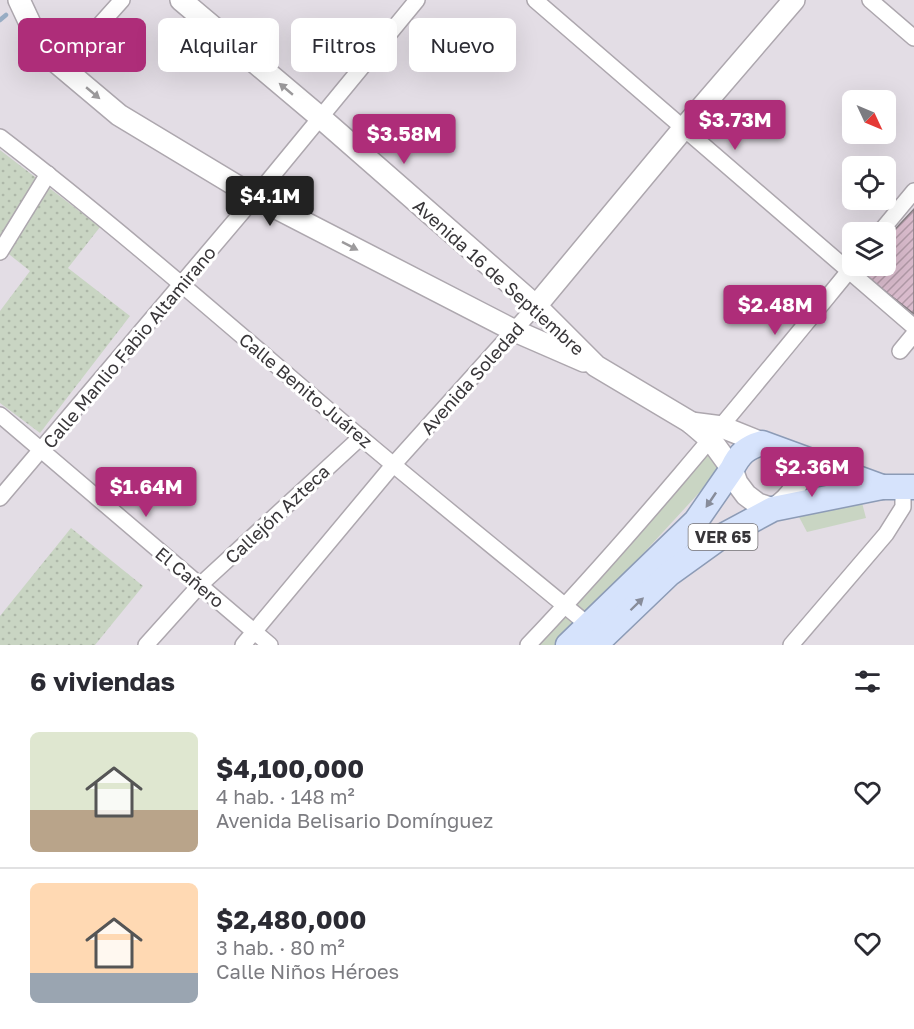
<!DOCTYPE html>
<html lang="es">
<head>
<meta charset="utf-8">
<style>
  body { margin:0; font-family:"Golos Text",sans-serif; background:#f2f2f3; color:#2b2b33; height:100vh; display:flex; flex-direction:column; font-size:22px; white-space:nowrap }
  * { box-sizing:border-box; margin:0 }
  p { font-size:20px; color:#7c7c81 }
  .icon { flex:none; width:33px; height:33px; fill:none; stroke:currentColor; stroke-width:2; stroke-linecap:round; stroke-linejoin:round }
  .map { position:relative; height:645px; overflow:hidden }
  .details { display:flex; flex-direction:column; background:#fff; flex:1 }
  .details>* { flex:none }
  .hud { position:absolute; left:18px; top:18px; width:600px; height:54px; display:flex; gap:12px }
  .needle { width:39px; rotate:134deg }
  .buttons { position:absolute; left:842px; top:90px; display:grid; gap:12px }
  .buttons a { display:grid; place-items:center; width:54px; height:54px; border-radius:9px; background:#fff; box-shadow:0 6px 24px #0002; font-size:30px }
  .price { position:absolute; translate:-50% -51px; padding:0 14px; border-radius:6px; background:#ae2d79; color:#fff; font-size:20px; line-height:39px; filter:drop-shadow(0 2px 3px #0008) }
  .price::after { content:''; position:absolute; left:50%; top:36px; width:18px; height:14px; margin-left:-9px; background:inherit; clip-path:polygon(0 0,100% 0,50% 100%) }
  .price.selected { background:#222; color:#fff }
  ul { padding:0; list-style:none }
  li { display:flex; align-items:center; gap:18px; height:150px; padding:0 30px }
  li+li { border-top:2px solid #e1e1e2 }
  li span { display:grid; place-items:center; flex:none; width:168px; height:120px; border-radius:9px; color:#555 }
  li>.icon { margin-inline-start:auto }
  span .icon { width:72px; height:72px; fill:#fffc; stroke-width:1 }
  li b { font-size:26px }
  h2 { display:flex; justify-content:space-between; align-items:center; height:72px; padding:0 30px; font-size:26px }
  .chip { padding:0 21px; border-radius:9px; background:#fff; box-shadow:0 6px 24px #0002; font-size:21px; line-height:54px }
  .chip.selected { background:#ae2d79; color:#fff }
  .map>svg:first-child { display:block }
  .grass { fill:url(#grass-dots) }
  .green { fill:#c9d5c3 }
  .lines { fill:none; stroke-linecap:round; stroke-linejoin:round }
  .stream { stroke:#98adc4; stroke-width:4.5 }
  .building { fill:url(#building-hatch); stroke:#857d82; stroke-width:1.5 }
  .street-casing { stroke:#ada7ae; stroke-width:18 }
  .secondary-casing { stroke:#ada7ae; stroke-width:24 }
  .primary-casing { stroke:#8c9bb6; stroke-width:27 }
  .street { stroke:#fff; stroke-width:15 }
  .secondary { stroke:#fff; stroke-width:21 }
  .primary { stroke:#d6e3fc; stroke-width:24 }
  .oneway { fill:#9c9a9c }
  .oneway2 { fill:#878c9a }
  .labels { text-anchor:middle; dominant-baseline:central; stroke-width:6; stroke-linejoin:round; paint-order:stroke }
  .shield { fill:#fff; stroke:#747274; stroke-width:1.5 }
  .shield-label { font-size:16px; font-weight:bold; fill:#383639 }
  .street-label { font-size:18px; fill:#383639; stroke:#fff }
</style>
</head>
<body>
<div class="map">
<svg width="914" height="645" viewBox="0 0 914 645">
  <defs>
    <pattern id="grass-dots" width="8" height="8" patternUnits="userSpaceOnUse" patternTransform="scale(1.5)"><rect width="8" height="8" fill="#c9d5c3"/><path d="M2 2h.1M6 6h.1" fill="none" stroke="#adb7a8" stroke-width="1.8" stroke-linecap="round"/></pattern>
    <pattern id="building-hatch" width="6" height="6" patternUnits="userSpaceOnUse" patternTransform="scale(1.5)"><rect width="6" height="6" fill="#d9bbcc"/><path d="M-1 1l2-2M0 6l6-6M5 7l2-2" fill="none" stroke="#b199a7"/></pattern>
  </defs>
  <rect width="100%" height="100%" fill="#e3dde5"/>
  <!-- grass -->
  <g class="grass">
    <path d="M0 150 100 227 68 268 130 316 40 433 0 403V311L30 271 0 247Z"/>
    <path d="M71 528 143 586 95 645H0V616Z"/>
  </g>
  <!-- green -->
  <g class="green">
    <path d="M708 451 721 469 582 620 567 607Z"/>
    <path d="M861 499 866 518 807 532 799 517Z"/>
    <path d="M565 608 580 622 558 645H531Z"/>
  </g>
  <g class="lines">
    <!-- stream -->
    <path class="stream" d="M0 20 6 15"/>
  </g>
  <!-- building -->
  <path class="building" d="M914 209V314L857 269 861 266H885V240Z"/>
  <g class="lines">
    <defs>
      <g id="street">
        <path d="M535 0 914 327"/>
        <path d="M870 0 914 38"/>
        <path d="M62 67 122 0"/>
        <path d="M0 137C124 232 240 335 359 436 436 501 515 564 593 629"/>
        <path d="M880 232 914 191"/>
        <path d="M0 252 48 174"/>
        <path d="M900 351 914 334"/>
        <path d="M0 415 270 645"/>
        <path d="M0 498 255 197 417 0"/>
        <path d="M146 645 199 586 361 437"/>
        <path d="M243 645 394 464 536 306"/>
        <path d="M528 645C643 524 748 394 853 266"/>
        <path d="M791 645 886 534 903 507V487"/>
      </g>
      <g id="secondary">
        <path d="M19 0 43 51 119 115 255 197 515 331 584 361"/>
        <path d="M181 0 321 118 536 306 596 366 690 422 711 440 732 469 737 483 746 495 758 504 773 509C793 497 801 481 803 458"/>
        <path d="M536 306 683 129 794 0"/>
        <path d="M691 423 722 427 762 443"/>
      </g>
      <g id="primary">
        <path d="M568 645 696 521 732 469C739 454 747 447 762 443L882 487"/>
        <path d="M595 645 669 574 719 538 773 509 882 487H914"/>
      </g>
    </defs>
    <!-- street casing -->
    <use href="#street" class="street-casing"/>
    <!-- secondary casing -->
    <use href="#secondary" class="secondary-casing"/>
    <!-- primary casing -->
    <use href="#primary" class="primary-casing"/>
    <!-- street -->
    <use href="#street" class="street"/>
    <!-- secondary -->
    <use href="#secondary" class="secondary"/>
    <!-- primary -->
    <use href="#primary" class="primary"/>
  </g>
  <!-- one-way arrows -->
  <defs><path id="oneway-solid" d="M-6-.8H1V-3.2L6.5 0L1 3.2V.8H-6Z" transform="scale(1.5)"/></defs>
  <g class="oneway">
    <use href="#oneway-solid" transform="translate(286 89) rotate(-140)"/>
    <use href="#oneway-solid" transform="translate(93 93) rotate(40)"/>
    <use href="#oneway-solid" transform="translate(350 246) rotate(27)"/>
  </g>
  <g class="oneway2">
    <use href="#oneway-solid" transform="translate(711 500) rotate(124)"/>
    <use href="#oneway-solid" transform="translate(637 604) rotate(-44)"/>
  </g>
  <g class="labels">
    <!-- shield labels -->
    <rect class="shield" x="688.5" y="524" width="69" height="26" rx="4.5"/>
    <g class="shield-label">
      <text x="723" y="537">VER 65</text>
    </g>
    <!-- street labels -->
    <g class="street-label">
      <text transform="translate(499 277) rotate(42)">Avenida 16 de Septiembre</text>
      <text transform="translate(129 347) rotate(-50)">Calle Manlio Fabio Altamirano</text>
      <text transform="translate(472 378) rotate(-48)">Avenida Soledad</text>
      <text transform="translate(306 390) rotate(40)">Calle Benito Juárez</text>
      <text transform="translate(277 514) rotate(-43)">Callejón Azteca</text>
      <text transform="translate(190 577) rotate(40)">El Cañero</text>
    </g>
  </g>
</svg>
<div class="buttons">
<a><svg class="needle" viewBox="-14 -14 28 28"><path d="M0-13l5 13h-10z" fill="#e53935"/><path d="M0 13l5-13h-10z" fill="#7c7c81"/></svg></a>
<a><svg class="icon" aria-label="locate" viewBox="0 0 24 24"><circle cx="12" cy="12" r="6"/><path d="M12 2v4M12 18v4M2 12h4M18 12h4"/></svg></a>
<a><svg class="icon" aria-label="layers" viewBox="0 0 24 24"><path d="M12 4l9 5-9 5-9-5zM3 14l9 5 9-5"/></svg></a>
</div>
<b class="price" style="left:735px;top:151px">$3.73M</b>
<b class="price" style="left:404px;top:165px">$3.58M</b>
<b class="price selected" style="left:270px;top:227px">$4.1M</b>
<b class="price" style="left:775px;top:336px">$2.48M</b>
<b class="price" style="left:812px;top:498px">$2.36M</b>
<b class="price" style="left:146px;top:518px">$1.64M</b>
<div class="hud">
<a class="chip selected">Comprar</a>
<a class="chip">Alquilar</a>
<a class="chip">Filtros</a>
<a class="chip">Nuevo</a>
</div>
</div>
<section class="details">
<h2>6 viviendas<svg class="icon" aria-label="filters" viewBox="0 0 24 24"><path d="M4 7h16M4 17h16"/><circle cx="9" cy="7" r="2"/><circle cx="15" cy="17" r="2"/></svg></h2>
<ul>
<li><span style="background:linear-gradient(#dfe7d0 65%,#b9a48a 0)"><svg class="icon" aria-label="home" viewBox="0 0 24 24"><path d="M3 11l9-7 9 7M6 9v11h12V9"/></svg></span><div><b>$4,100,000</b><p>4 hab. · 148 m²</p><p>Avenida Belisario Domínguez</p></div><svg class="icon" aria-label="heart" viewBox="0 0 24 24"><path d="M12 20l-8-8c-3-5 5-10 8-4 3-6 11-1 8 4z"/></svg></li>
<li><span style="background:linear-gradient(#ffd9b3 75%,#9aa5b1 0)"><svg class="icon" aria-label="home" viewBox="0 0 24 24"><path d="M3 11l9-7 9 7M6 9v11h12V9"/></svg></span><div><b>$2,480,000</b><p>3 hab. · 80 m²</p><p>Calle Niños Héroes</p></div><svg class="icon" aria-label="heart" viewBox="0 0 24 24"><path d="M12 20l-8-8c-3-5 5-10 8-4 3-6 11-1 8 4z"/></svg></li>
</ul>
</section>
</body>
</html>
